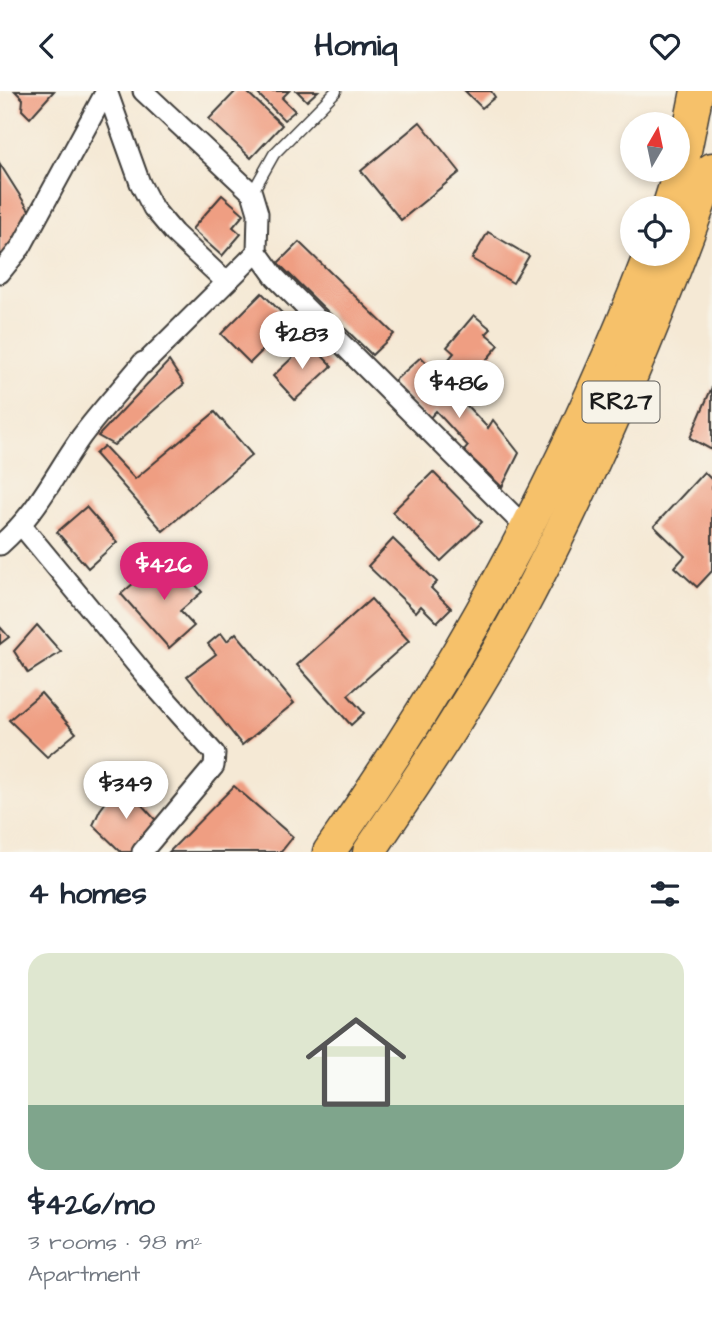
<!DOCTYPE html>
<html lang="en">
<head>
<meta charset="utf-8">
<style>
  body { margin:0; font-family:"Architects Daughter",sans-serif; background:#f2f2f3; color:#1f2937; height:100vh; display:flex; flex-direction:column; font-size:26px; white-space:nowrap }
  * { box-sizing:border-box; margin:0 }
  p { font-size:23px; color:#747a83 }
  .icon { flex:none; width:38px; height:38px; fill:none; stroke:currentColor; stroke-width:2; stroke-linecap:round; stroke-linejoin:round }
  .map { position:relative; height:761px; overflow:hidden }
  .drawer { display:flex; flex-direction:column; background:#fff; flex:1 }
  .drawer>* { flex:none }
  .needle { width:46px; rotate:9deg }
  .fabs { position:absolute; left:620px; top:21px; display:grid; gap:14px }
  .fabs a { display:grid; place-items:center; width:70px; height:70px; border-radius:50%; background:#fff; box-shadow:0 4px 10px #0003; font-size:35px }
  .price { position:absolute; translate:-50% -60px; padding:0 16px; border-radius:24px; background:#fff; color:#222; font-size:23px; line-height:46px; filter:drop-shadow(0 2px 4px #0008) }
  .price::after { content:''; position:absolute; left:50%; top:42px; width:21px; height:16px; margin-left:-10px; background:inherit; clip-path:polygon(0 0,100% 0,50% 100%) }
  .price.on { background:#db2777; color:#fff }
  ul { padding:0; list-style:none }
  li { display:grid; align-content:center; gap:14px; height:371px; padding:0 28px }
  li+li { border-top:2px solid #e0e1e3 }
  li span { display:grid; place-items:center; height:217px; border-radius:21px; color:#555 }
  li>.icon { margin-inline-start:auto }
  span .icon { width:126px; height:126px; fill:#fffc; stroke-width:1 }
  li b { font-size:30px }
  h2 { display:flex; justify-content:space-between; align-items:center; height:84px; padding:0 28px; font-size:30px }
  header { display:flex; justify-content:space-between; align-items:center; height:91px; padding:0 28px; background:#fff; font-size:32px; font-weight:700 }
  .map>svg:first-child { display:block }
  .building { fill:#ef9e82 }
  .lines { fill:none; stroke-linecap:round; stroke-linejoin:round }
  .service-casing { stroke:#3d3b38; stroke-width:13 }
  .minor-casing { stroke:#3d3b38; stroke-width:23 }
  .trunk-casing { stroke:#3d3b38; stroke-width:35 }
  .service { stroke:#fff; stroke-width:10 }
  .minor { stroke:#fff; stroke-width:19 }
  .trunk { stroke:#f6c16b; stroke-width:32 }
  .labels { text-anchor:middle; dominant-baseline:central; stroke-width:6; stroke-linejoin:round; paint-order:stroke }
  .shield { fill:#f7f3e8; stroke:#5e5c59; stroke-width:2 }
  .shield-label { font-size:24px; font-weight:bold; fill:#1c1c1c }
</style>
</head>
<body>
<header><svg class="icon" aria-label="back" viewBox="0 0 24 24"><path d="M15 5l-7 7 7 7"/></svg>Homiq<svg class="icon" aria-label="heart" viewBox="0 0 24 24"><path d="M12 20l-8-8c-3-5 5-10 8-4 3-6 11-1 8 4z"/></svg></header>
<div class="map">
<svg width="712" height="761" viewBox="0 0 712 761">
  <rect width="100%" height="100%" fill="#f7f3e8"/>
  <filter id="ink" filterUnits="userSpaceOnUse"><feTurbulence type="fractalNoise" baseFrequency=".0143" numOctaves="2"/><feDisplacementMap in="SourceGraphic" scale="14" xChannelSelector="R" yChannelSelector="G"/><feConvolveMatrix kernelMatrix="1 2 1 2 8 2 1 2 1" color-interpolation-filters="sRGB"/></filter>
  <filter id="wash" filterUnits="userSpaceOnUse"><feTurbulence type="fractalNoise" baseFrequency=".00686" numOctaves="4" result="noise"/><feDisplacementMap in="SourceGraphic" scale="28" xChannelSelector="R" yChannelSelector="G"/><feGaussianBlur stdDeviation="1.57" result="paint"/><feColorMatrix in="noise" values="0 0 0 0 0 0 0 0 0 0 0 0 0 0 0 0 0 1.4 0 .05"/><feComposite in="paint" operator="in"/></filter>
  <g filter="url(#wash)">
    <rect width="100%" height="100%" fill="#f5e9d5"/>
    <g id="blocks">
      <!-- building -->
      <g class="building">
        <path d="M15 0H54L30 27 22 19 23 8Z"/>
        <path d="M236 0H246L282 34 251 67 209 28Z"/>
        <path d="M261 0H289L282 7 295 20 284 29 258 3Z"/>
        <path d="M297 0H318L307 10Z"/>
        <path d="M465 0H491L495 6 482 17Z"/>
        <path d="M420 31 460 81 401 129 361 80Z"/>
        <path d="M0 73 34 127 22 135 21 150 0 165Z"/>
        <path d="M222 104 244 123 233 136 241 143 222 165 192 138Z"/>
        <path d="M488 141 529 165 513 192 472 168Z"/>
        <path d="M299 151 394 243 372 264 278 172Z"/>
        <path d="M262 202 291 231 250 272 221 243Z"/>
        <path d="M474 224 491 238 486 243 499 254 471 287 449 268 454 262 447 256Z"/>
        <path d="M309 251 332 275 295 309 273 285Z"/>
        <path d="M421 266 488 337 493 329 519 362 502 396 464 360 468 355 436 320 428 329 393 291Z"/>
        <path d="M169 270 184 293 114 354 98 345Z"/>
        <path d="M712 296V359L690 347Z"/>
        <path d="M215 321 252 364 163 440 95 363 104 355 135 388Z"/>
        <path d="M433 381 482 431 441 470 392 421Z"/>
        <path d="M704 381 712 389V480L697 496 675 476 685 465 654 435Z"/>
        <path d="M86 416 117 451 88 477 57 441Z"/>
        <path d="M393 448 437 491 431 497 451 517 437 531 421 515 416 521 368 475Z"/>
        <path d="M156 473 165 484 177 473 202 501 180 520 194 535 169 557 121 503Z"/>
        <path d="M371 508 409 550 348 604 364 622 351 634 297 574Z"/>
        <path d="M37 534 61 561 28 582 14 560Z"/>
        <path d="M0 536 9 546 0 553Z"/>
        <path d="M221 542 227 550 236 542 294 612 242 654 187 585 216 563 208 553Z"/>
        <path d="M41 602 76 642 47 666 9 629Z"/>
        <path d="M121 691 161 735 138 761H121L93 734 100 719Z"/>
        <path d="M234 695 293 746 281 761H169Z"/>
      </g>
    </g>
  </g>
  <g filter="url(#ink)">
    <use href="#blocks" fill-opacity="0" stroke="#3d3b38" stroke-width="2"/>
    <g class="lines">
      <defs>
        <path id="service" d="M252 102 274 63 336 0"/>
        <g id="minor">
          <path d="M107 0 140 92 153 117 174 142 226 191"/>
          <path d="M143 0 252 102 258 122 257 161 275 186 527 438"/>
          <path d="M0 182 21 156 106 0"/>
          <path d="M22 435 149 589 215 663 214 675 142 761"/>
          <path d="M0 454C39 420 52 387 81 346 100 320 123 296 143 271L145 272 257 161"/>
        </g>
        <g id="trunk">
          <path d="M668 117 683 70 697 0"/>
          <path d="M329 761C460 575 569 375 650 163"/>
          <path d="M369 761C419 687 470 612 513 533 592 387 656 234 712 78"/>
        </g>
      </defs>
      <!-- service casing -->
      <use href="#service" class="service-casing"/>
      <!-- minor casing -->
      <use href="#minor" class="minor-casing"/>
      <!-- trunk casing -->
      <use href="#trunk" class="trunk-casing"/>
      <!-- service -->
      <use href="#service" class="service"/>
      <!-- minor -->
      <use href="#minor" class="minor"/>
      <!-- trunk -->
      <use href="#trunk" class="trunk"/>
    </g>
  </g>
  <g class="labels">
    <!-- shield labels -->
    <rect class="shield" x="582.5" y="290.5" width="77" height="41" rx="5"/>
    <g class="shield-label">
      <text x="621" y="311">RR27</text>
    </g>
  </g>
</svg>
<div class="fabs">
<a><svg class="needle" viewBox="-14 -14 28 28"><path d="M0-13l5 13h-10z" fill="#e53935"/><path d="M0 13l5-13h-10z" fill="#747a83"/></svg></a>
<a><svg class="icon" aria-label="locate" viewBox="0 0 24 24"><circle cx="12" cy="12" r="6"/><path d="M12 2v4M12 18v4M2 12h4M18 12h4"/></svg></a>
</div>
<b class="price" style="left:302px;top:280px">$283</b>
<b class="price" style="left:459px;top:329px">$486</b>
<b class="price on" style="left:164px;top:511px">$426</b>
<b class="price" style="left:126px;top:730px">$349</b>
</div>
<section class="drawer">
<h2>4 homes<svg class="icon" aria-label="filters" viewBox="0 0 24 24"><path d="M4 7h16M4 17h16"/><circle cx="9" cy="7" r="2"/><circle cx="15" cy="17" r="2"/></svg></h2>
<ul>
<li><span style="background:linear-gradient(#dfe7d0 70%,#7fa58c 0)"><svg class="icon" aria-label="home" viewBox="0 0 24 24"><path d="M3 11l9-7 9 7M6 9v11h12V9"/></svg></span><div><b>$426/mo</b><p>3 rooms · 98 m²</p><p>Apartment</p></div></li>
</ul>
</section>
</body>
</html>
